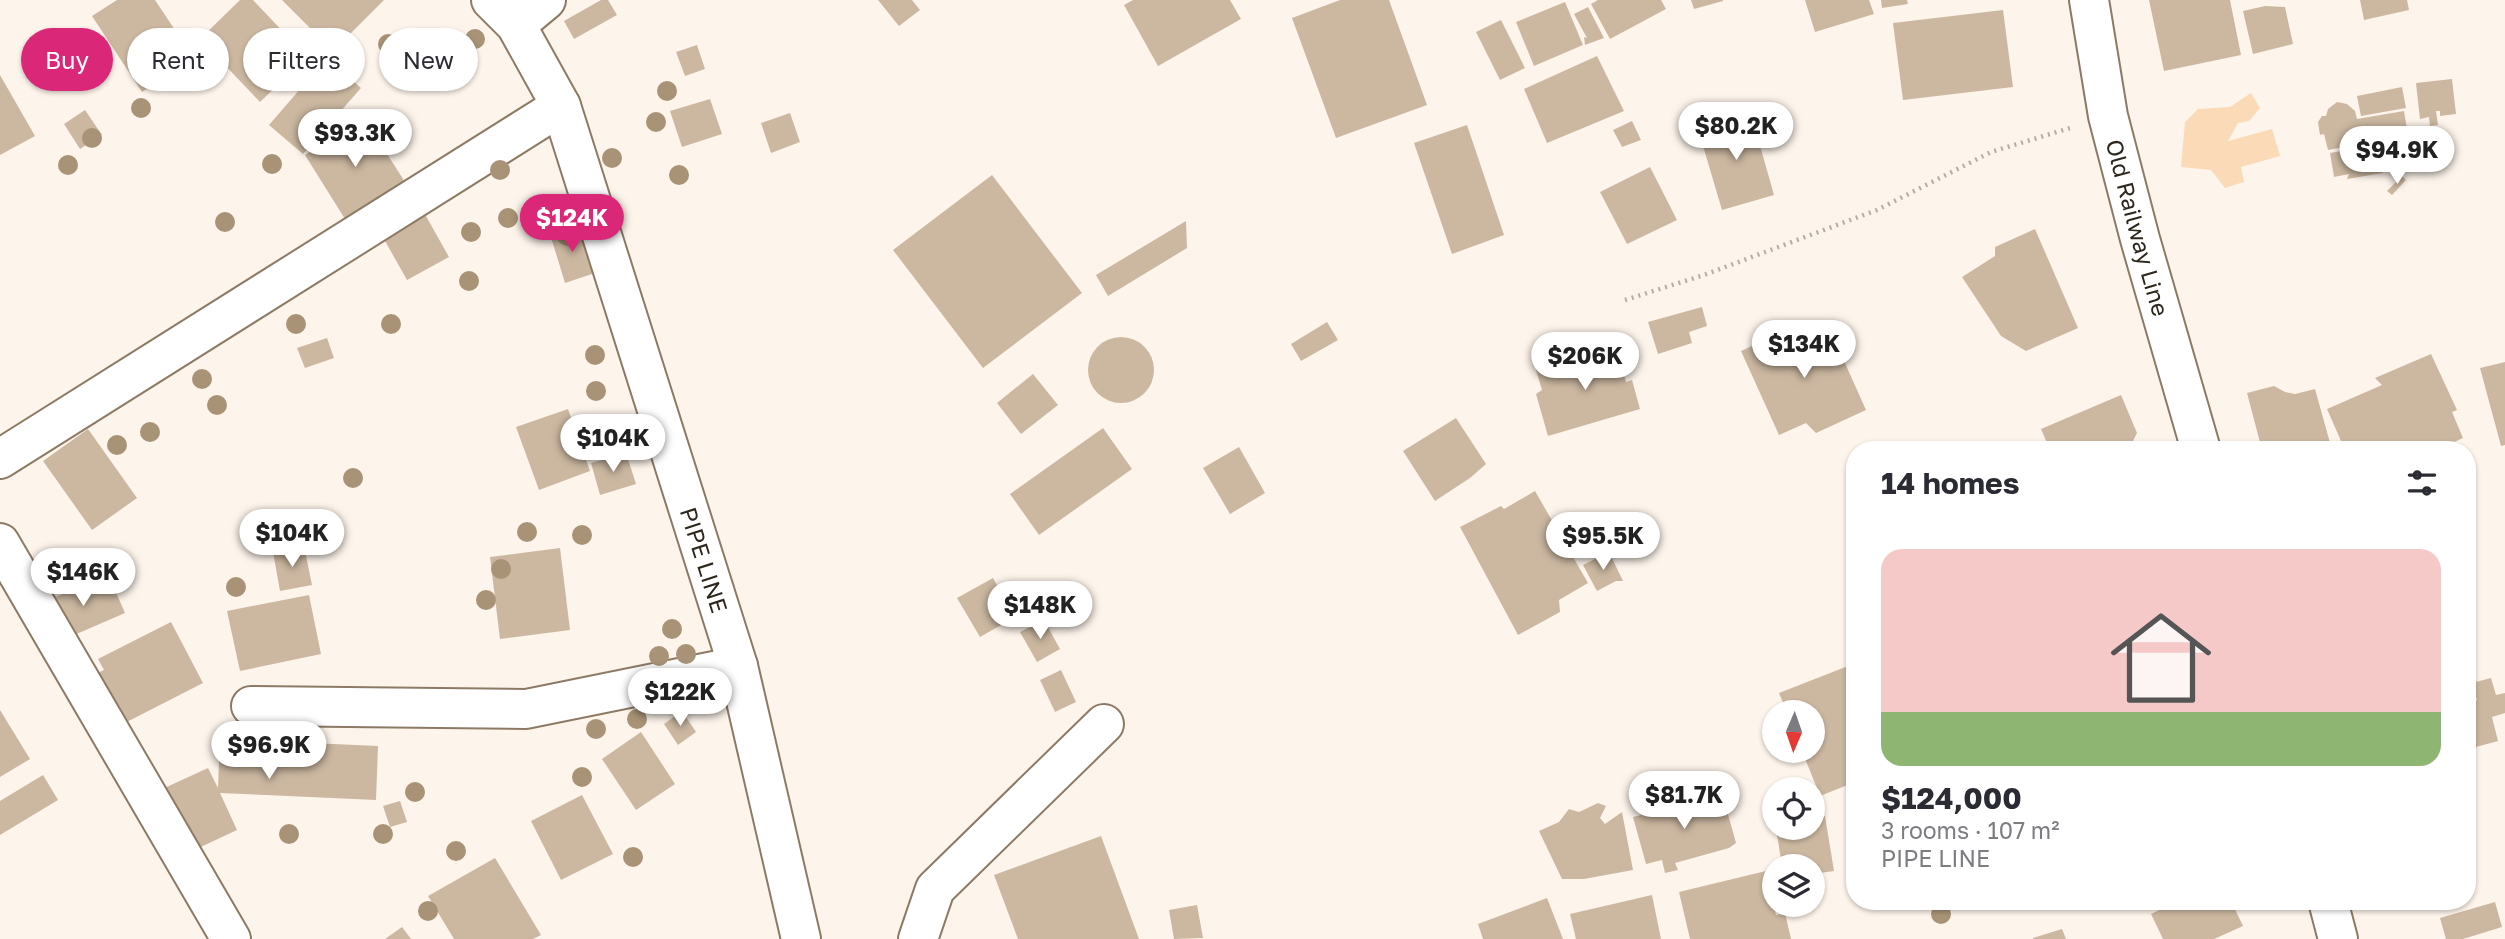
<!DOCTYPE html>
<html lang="en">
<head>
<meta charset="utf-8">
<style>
  body { margin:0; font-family:"Golos Text",sans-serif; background:#f7f7f7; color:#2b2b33; height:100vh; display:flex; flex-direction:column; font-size:26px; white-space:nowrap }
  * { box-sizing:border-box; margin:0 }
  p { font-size:23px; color:#7c7c81 }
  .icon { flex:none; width:38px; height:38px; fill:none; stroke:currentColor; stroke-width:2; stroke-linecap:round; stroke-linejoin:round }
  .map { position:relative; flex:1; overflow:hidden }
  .details { position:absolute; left:1846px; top:441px; width:630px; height:469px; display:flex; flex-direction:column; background:#fff; border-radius:28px; box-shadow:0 2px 5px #0004 }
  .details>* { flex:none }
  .guide { position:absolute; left:21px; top:28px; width:665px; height:63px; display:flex; gap:14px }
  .needle { width:46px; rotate:182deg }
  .buttons { position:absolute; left:1762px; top:700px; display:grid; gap:14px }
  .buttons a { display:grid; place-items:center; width:63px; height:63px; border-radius:50%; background:#fff; box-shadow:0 2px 5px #0004; font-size:35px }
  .price { position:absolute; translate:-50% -60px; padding:0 16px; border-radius:24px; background:#fff; color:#222; font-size:23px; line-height:46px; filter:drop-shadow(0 2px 4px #0008) }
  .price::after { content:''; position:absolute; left:50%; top:42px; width:21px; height:16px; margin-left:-10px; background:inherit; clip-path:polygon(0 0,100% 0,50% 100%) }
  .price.on { background:#db2777; color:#fff }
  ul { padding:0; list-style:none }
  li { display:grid; align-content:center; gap:14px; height:371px; padding:0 35px }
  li+li { border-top:2px solid #e1e1e2 }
  li span { display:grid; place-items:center; height:217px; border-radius:21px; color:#555 }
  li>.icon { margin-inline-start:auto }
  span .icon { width:126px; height:126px; fill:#fffc; stroke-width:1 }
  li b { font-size:30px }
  h2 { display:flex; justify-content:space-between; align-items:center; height:84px; padding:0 35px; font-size:30px }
  .chip { padding:0 24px; border-radius:32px; background:#fff; box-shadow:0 2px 5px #0004; font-size:24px; line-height:63px }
  .chip.on { background:#db2777; color:#fff }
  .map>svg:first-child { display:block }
  .green { fill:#fbdbb7 }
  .building { fill:#ccb8a1 }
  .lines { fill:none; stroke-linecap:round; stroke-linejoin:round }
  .minor-casing { stroke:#8d7a65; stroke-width:42 }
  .path { stroke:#b6ada4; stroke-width:4.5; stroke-dasharray:2 5; stroke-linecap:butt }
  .minor { stroke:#fff; stroke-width:38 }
  .tree { fill:#a89376 }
  .labels { text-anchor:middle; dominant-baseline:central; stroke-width:5; stroke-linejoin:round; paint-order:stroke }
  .street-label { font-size:23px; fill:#2d261d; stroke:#fff }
</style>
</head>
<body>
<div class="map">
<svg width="2505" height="939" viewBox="0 0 2505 939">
  <rect width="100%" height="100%" fill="#fdf4eb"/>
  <!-- green -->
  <path class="green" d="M2251 93 2260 108 2249 121 2238 123 2228 141 2272 129 2280 156 2241 167 2244 182 2225 188 2211 170 2181 167 2185 122 2198 109 2230 107Z"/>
  <!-- building -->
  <g class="building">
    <path d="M117 0H155L201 69 177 85 169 75 142 92 92 16Z"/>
    <path d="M240 0H253L307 57 260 102 200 39Z"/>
    <path d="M282 0H384L333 51Z"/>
    <path d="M601 0H608L617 15 574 39 564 21Z"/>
    <path d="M878 0H912L920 10 899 26Z"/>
    <path d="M1133 0H1230L1241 19 1158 66 1124 5Z"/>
    <path d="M1340 0H1389L1427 105 1336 138 1292 18Z"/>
    <path d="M1598 0H1661L1666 9 1610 39 1591 4Z"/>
    <path d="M1691 0H1723V1L1694 9Z"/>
    <path d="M1805 0H1869L1874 14 1815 32Z"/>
    <path d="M1881 0H1907L1908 4 1882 8Z"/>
    <path d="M2149 0H2230L2241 55 2164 71Z"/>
    <path d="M2360 0H2407L2409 10 2364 20Z"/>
    <path d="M1565 2 1583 45 1534 66 1516 22Z"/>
    <path d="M2265 6 2285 7 2293 44 2253 54 2243 11Z"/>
    <path d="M1588 7 1604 38 1585 45 1584 37 1587 38 1574 14Z"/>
    <path d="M2003 10 2013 87 1903 100 1893 23Z"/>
    <path d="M1501 20 1525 68 1500 80 1476 32Z"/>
    <path d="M697 45 705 69 685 76 676 52Z"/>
    <path d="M1597 56 1624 111 1547 143 1524 89Z"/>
    <path d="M327 58 361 88 303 154 269 125Z"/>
    <path d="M0 75 35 136 0 155Z"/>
    <path d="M2452 79 2456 114 2440 116V111H2436L2438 125 2430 126 2429 117 2420 119 2416 83Z"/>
    <path d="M2402 87 2406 108 2361 116 2357 96Z"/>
    <path d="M710 99 722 134 682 147 670 111Z"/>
    <path d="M2337 102 2347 104 2355 111 2357 119 2404 111 2408 135 2328 150 2324 134 2320 135 2318 122 2322 116H2326L2328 109Z"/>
    <path d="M85 110 102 135 80 149 64 124Z"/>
    <path d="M790 113 800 142 771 153 761 123Z"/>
    <path d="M1751 114 1774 195 1722 210 1698 129Z"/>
    <path d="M364 118 405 182 345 219 305 155Z"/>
    <path d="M1632 121 1641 140 1622 147 1613 130Z"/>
    <path d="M1467 125 1504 235 1452 254 1414 143Z"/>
    <path d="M2404 140 2408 163 2382 167 2383 173 2347 179 2349 174 2334 177 2330 153Z"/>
    <path d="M1650 167 1677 220 1627 244 1600 192Z"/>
    <path d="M992 175 1082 293 983 368 893 250Z"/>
    <path d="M2402 176 2406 180 2392 195 2387 191Z"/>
    <path d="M422 209 449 257 407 280 380 232Z"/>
    <path d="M1186 221 1187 248 1108 296 1096 275Z"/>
    <path d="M580 225 595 273 565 283 550 234Z"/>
    <path d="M2035 229 2078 328 2026 351 2001 336 1962 277 1995 256V247Z"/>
    <path d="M1702 307 1707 326 1689 332 1692 343 1658 354 1648 322Z"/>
    <path d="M1327 322 1338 340 1301 361 1291 344Z"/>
    <path d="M1827 323 1866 410 1816 433 1806 423 1779 435 1741 351 1793 327 1798 337Z"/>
    <circle cx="1121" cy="370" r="33"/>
    <path d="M327 338 334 358 305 368 297 348Z"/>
    <path d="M1616 347 1626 382 1632 380 1640 409 1548 436 1536 394 1542 390 1536 370Z"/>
    <path d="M2431 354 2457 410 2452 412 2463 438 2437 450H2345L2327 409 2382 385 2375 378Z"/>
    <path d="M2505 362V445L2501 446 2480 368Z"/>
    <path d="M1033 374 1058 405 1021 434 997 403Z"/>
    <path d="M2274 386 2285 392 2295 394 2315 389 2332 450H2262L2247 393Z"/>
    <path d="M2121 395 2137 433 2133 441 2137 450H2050L2041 429Z"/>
    <path d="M568 409 590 471 539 490 516 427Z"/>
    <path d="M1456 418 1486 464 1470 478 1435 501 1403 451Z"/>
    <path d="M1103 428 1132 469 1039 535 1010 494Z"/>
    <path d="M88 429 137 498 92 530 43 461Z"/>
    <path d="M1239 447 1265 493 1230 514 1203 468Z"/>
    <path d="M626 453 636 484 600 495 591 463Z"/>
    <path d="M1535 491 1588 583 1559 600 1560 612 1518 635 1460 527 1501 506 1504 509Z"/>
    <path d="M304 546 312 585 280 591 273 552Z"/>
    <path d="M560 548 570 630 500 639 490 557Z"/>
    <path d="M1609 552 1623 581H1616L1597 591 1583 565Z"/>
    <path d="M108 574 125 613 58 642 42 603Z"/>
    <path d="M993 578 1015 617 980 637 957 598Z"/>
    <path d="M309 595 321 654 240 671 227 611Z"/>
    <path d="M1044 620 1060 649 1037 662 1020 632Z"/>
    <path d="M171 622 203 683 115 728 89 677 104 670 98 659Z"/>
    <path d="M1848 666 1855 671V782L1820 796 1802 751H1813V712H1787L1779 693Z"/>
    <path d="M1061 670 1076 702 1055 712 1040 680Z"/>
    <path d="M2491 678 2496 695 2505 693V713L2492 717 2498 741 2476 747 2468 715V703L2477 700 2472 683Z"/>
    <path d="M0 710 30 759 0 777Z"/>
    <path d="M682 711 696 732 678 745 664 724Z"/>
    <path d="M641 732 675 784 636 810 602 759Z"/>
    <path d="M220 739 378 746 376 800 220 793 237 830 190 852 160 790 208 768 218 788Z"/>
    <path d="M43 775 58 800 0 835V801Z"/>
    <path d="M1667 794 1679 796 1699 804 1723 797 1736 843 1729 848 1675 863 1678 870 1665 873 1662 860 1646 864 1633 817 1661 810Z"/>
    <path d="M582 795 613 854 561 880 531 821Z"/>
    <path d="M400 801 407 822 390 827 383 806Z"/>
    <path d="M1598 803 1606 806 1600 818 1605 824 1622 812 1633 870 1584 879H1562L1539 831 1559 822 1569 809 1579 812Z"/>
    <path d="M1825 816 1834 871 1813 874V866H1782L1776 828H1813V818Z"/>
    <path d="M1101 836 1139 939H1018L994 875Z"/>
    <path d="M495 858 541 935 533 939H454L428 896Z"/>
    <path d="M1774 869 1773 902 1776 915 1785 913 1791 939H1690L1679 892Z"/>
    <path d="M1652 895 1661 939H1576L1570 914Z"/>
    <path d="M1547 898 1563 939H1483L1478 924Z"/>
    <path d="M2178 901H2231L2243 926 2214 939H2163L2151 914Z"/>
    <path d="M2495 902 2502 927 2463 939H2446L2440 918Z"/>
    <path d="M1197 905 1203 938 1174 939 1169 910Z"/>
    <path d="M402 927 411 939H385Z"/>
    <path d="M2062 929 2066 939H2033V938Z"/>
  </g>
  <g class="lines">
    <defs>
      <g id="minor">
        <path id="s1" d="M491 0 516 25 561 106 738 666 801 939"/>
        <path id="s2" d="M2089 0 2108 116 2140 239 2201 450"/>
        <path d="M516 25 546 0"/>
        <path d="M0 459 561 106"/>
        <path d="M0 543 231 939"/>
        <path d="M251 706 526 709 738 666"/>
        <path d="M2328 901 2338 939"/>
        <path d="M918 939 935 889 1104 724"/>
      </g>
    </defs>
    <!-- minor casing -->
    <use href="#minor" class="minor-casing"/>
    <!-- path -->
    <path class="path" d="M1625 300 1704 275 1877 210 1991 152 2070 128"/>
    <!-- minor -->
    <use href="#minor" class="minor"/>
  </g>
  <!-- trees -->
  <g class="tree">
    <circle cx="475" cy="39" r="10"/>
    <circle cx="388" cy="44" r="10"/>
    <circle cx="667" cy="91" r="10"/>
    <circle cx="141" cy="108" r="10"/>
    <circle cx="656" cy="122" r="10"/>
    <circle cx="92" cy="138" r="10"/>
    <circle cx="612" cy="158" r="10"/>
    <circle cx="272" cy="164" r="10"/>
    <circle cx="68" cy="165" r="10"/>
    <circle cx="500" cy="170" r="10"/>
    <circle cx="679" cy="175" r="10"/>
    <circle cx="508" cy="218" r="10"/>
    <circle cx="225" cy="222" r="10"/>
    <circle cx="471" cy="232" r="10"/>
    <circle cx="567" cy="236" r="10"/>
    <circle cx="469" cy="281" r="10"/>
    <circle cx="296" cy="324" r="10"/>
    <circle cx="391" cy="324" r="10"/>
    <circle cx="595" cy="355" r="10"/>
    <circle cx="202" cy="379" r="10"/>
    <circle cx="596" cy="391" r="10"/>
    <circle cx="217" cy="405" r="10"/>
    <circle cx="150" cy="432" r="10"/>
    <circle cx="117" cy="445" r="10"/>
    <circle cx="353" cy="478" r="10"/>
    <circle cx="527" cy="532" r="10"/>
    <circle cx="582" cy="535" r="10"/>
    <circle cx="501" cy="569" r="10"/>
    <circle cx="236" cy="587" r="10"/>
    <circle cx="486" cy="600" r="10"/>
    <circle cx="672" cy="629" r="10"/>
    <circle cx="686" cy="654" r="10"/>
    <circle cx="659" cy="656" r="10"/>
    <circle cx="637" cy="719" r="10"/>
    <circle cx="596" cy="729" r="10"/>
    <circle cx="582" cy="777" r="10"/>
    <circle cx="415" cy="792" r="10"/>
    <circle cx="289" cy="834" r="10"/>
    <circle cx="383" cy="834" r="10"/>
    <circle cx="456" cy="851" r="10"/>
    <circle cx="633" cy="857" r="10"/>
    <circle cx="428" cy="911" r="10"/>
    <circle cx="1941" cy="914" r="10"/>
  </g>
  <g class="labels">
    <!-- street labels -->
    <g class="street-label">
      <text stroke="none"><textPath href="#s2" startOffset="233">Old Railway Line</textPath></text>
      <text stroke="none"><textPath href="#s1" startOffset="604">PIPE LINE</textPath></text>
    </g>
  </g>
</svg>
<div class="buttons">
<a><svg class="needle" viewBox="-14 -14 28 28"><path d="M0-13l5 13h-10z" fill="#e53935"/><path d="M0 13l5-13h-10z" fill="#7c7c81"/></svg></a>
<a><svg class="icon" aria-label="locate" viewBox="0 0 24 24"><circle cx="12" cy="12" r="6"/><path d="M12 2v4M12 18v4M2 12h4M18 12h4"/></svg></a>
<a><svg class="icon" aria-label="layers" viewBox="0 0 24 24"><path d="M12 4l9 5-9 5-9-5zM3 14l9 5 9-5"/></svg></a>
</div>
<b class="price" style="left:1736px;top:162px">$80.2K</b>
<b class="price" style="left:355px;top:169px">$93.3K</b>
<b class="price" style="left:2397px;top:186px">$94.9K</b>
<b class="price on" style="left:572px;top:254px">$124K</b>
<b class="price" style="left:1804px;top:380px">$134K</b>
<b class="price" style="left:1585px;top:392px">$206K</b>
<b class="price" style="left:613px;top:474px">$104K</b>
<b class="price" style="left:292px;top:569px">$104K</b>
<b class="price" style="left:1603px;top:572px">$95.5K</b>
<b class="price" style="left:83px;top:608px">$146K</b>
<b class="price" style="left:1040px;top:641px">$148K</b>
<b class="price" style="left:680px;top:728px">$122K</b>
<b class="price" style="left:269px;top:781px">$96.9K</b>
<b class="price" style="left:1684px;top:831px">$81.7K</b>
<div class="guide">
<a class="chip on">Buy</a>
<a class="chip">Rent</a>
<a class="chip">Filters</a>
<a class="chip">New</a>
</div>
<section class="details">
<h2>14 homes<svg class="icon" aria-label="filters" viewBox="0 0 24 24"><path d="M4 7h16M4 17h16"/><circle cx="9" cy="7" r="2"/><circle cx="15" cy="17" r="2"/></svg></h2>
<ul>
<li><span style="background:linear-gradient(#f6c9c9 75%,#8fb573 0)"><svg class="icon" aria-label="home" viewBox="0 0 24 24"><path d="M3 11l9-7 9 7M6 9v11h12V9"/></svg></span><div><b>$124,000</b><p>3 rooms · 107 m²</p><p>PIPE LINE</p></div></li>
</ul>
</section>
</div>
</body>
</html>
